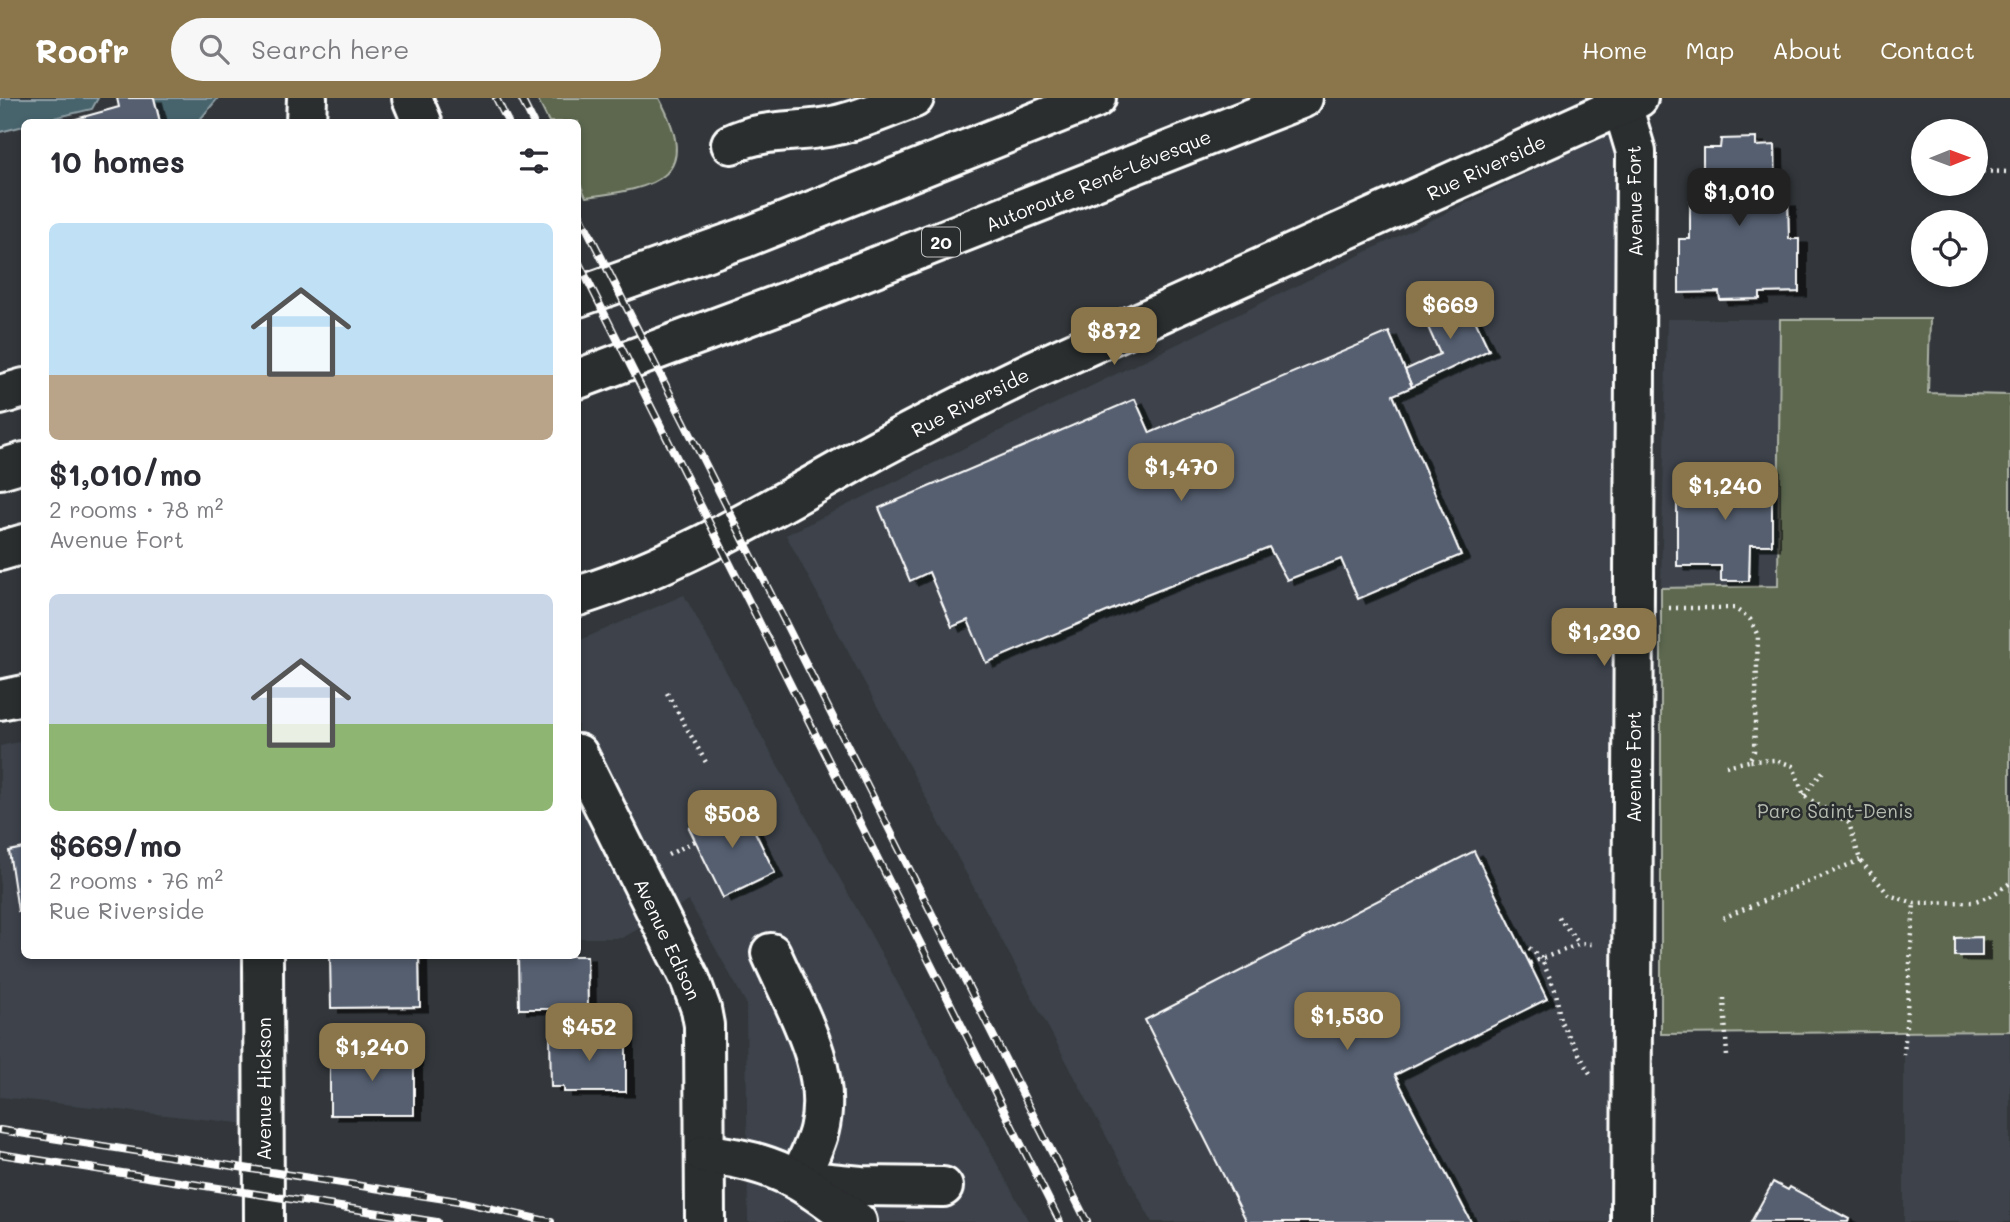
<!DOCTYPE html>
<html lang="en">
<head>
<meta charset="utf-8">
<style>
  body { margin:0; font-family:Mali,sans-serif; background:#f7f7f7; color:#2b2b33; height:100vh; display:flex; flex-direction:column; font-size:26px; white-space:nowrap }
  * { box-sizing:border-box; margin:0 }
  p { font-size:23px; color:#7c7c81 }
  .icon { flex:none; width:38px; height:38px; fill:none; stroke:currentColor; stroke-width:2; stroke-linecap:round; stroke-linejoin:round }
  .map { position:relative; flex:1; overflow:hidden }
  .sheet { position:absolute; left:21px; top:21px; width:560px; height:840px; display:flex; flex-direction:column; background:#fff; border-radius:10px; box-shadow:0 4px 10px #0003 }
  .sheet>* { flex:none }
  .needle { width:46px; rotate:89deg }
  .fabs { position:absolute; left:1911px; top:21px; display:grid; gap:14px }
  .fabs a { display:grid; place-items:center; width:77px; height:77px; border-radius:50%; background:#fff; box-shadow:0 4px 10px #0003; font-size:35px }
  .price { position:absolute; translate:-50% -60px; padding:0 16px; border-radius:14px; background:#8a764a; color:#fff; font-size:23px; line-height:46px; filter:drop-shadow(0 2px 4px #0008) }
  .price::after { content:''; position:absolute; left:50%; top:42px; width:21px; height:16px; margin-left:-10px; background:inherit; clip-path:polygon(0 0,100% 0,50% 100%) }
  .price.active { background:#222; color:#fff }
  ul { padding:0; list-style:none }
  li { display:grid; align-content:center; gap:14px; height:371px; padding:0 28px }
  li span { display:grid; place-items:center; height:217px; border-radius:10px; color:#555 }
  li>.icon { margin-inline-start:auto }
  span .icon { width:126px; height:126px; fill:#fffc; stroke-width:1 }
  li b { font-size:30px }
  h2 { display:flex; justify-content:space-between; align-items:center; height:84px; padding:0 28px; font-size:30px }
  header { display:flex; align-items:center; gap:42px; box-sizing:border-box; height:98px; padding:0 35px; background:#8a764a; color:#fff }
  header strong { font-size:33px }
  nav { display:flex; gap:38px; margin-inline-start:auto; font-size:24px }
  .search { width:490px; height:63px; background:#f7f7f7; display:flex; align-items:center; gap:18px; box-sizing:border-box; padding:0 24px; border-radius:38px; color:#7c7c81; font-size:26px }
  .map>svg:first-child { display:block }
  .built { fill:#3d434b }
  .green { fill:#5d674f; stroke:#aeb3a7; stroke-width:2 }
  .water { fill:#47636c; stroke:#91a1a7; stroke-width:2 }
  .building { fill:#555e6f; stroke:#fff; stroke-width:2; filter:url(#shadow) }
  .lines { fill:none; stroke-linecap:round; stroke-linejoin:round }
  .minor-casing { stroke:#fff; stroke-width:44 }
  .highway-casing { stroke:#fff; stroke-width:44 }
  .path { stroke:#fff; stroke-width:4.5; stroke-dasharray:2 5; stroke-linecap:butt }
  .minor { stroke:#2a2d2e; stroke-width:38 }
  .highway { stroke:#2a2d2e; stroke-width:38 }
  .rail-casing { stroke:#fff; stroke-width:8 }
  .rail { stroke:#2a2d2e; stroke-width:5; stroke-dasharray:16; stroke-linecap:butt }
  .labels { text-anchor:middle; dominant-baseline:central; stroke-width:5; stroke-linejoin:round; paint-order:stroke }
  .shield { fill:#2a2d2e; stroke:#bfc0c0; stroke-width:2 }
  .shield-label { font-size:18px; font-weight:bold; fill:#fff }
  .street-label { font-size:19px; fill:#fff; stroke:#2a2d2e }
  .park-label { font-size:19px; fill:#b6bbb0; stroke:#2a2d2e }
</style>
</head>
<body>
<header>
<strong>Roofr</strong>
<div class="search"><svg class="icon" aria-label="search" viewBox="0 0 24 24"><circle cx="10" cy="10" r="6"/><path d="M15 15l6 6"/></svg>Search here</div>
<nav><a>Home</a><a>Map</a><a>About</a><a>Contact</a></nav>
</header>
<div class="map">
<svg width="2010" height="1124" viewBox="0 0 2010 1124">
  <defs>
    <filter id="shadow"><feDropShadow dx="8" dy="4.5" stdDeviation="0" flood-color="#0009"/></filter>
  </defs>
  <rect width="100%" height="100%" fill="#33373b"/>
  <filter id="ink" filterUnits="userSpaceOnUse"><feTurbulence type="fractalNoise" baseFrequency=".0143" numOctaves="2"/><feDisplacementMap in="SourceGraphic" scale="14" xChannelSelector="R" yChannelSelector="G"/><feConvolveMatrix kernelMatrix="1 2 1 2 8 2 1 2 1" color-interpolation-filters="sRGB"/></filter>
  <g filter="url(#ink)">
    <!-- built -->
    <g class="built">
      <path d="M1620 30 1612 1124H1152L786 437Z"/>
      <path d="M1667 221H1780L1778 488 1661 490Z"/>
      <path d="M684 497 1029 1124H748L746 905 689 803 622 840H578V575L581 574 578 564V543Z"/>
      <path d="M24 643V858H267V1028L0 999V648Z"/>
      <path d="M2010 933V1124H1904V934Z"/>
    </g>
    <!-- green -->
    <g class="green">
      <path d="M537 0H659C702 80 658 90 586 99L578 82V24H549Z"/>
      <path d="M1780 221H1930L1928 295 2010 297V933L1661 936V490L1778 488Z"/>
    </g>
    <!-- water -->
    <g class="water">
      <path d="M0 0H98L92 11 37 24H24V28L0 34Z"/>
      <path d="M154 0H218L198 24H160Z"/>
    </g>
    <!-- building -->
    <g class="building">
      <path d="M117 0H154L160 24H72V22L119 9Z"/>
      <path d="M1756 40V48L1775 47 1776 104H1788L1789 141H1799V194L1760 195V201L1720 202 1719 194 1679 195V141H1690V104H1703V50H1720L1721 41Z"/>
      <path d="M1464 199 1489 252 1412 289 1405 272 1440 256 1423 218Z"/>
      <path d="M1389 234 1412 289 1393 297 1461 457 1358 501 1341 461 1287 482 1269 449 1144 498 986 565 968 522 952 529 929 474 910 483 879 410 1135 301 1150 335Z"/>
      <path d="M1743 368H1772V447H1750L1749 483H1721V468H1677V384H1742Z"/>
      <path d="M741 705 775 775 723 800 689 730Z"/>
      <path d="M24 750V812L18 813 9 753Z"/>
      <path d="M1474 753 1547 901 1395 977 1471 1124H1247L1145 922Z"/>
      <path d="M1982 839V858H1955V840Z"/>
      <path d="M330 858H419L420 909 331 910Z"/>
      <path d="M518 858H587L588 911H519Z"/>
      <path d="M550 937H626V994H564V989H551Z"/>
      <rect x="330" y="953" width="84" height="64"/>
      <path d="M1773 1084 1788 1092 1790 1089 1849 1121 1848 1124H1751Z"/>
    </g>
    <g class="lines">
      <defs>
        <g id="minor">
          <path d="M412 0 422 24"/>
          <path d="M1622 7 1636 54 1631 1124"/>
          <path d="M306 24 307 0"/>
          <path d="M731 46C765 29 801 36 837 27 864 21 889 9 914 0"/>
          <path d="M578 498C680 466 772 410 865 358 920 328 976 300 1032 273L1638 0"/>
          <path d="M0 602 24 597"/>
          <path d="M578 656 690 881 701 911 704 927 705 1124"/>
          <path d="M771 855C794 908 834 971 819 1032 815 1049 806 1065 798 1082L861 1088 943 1089"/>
          <path d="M263 858 264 1124"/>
          <path d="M705 1056C777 1063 801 1082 857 1124"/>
        </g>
        <g id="highway">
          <path d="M578 199 744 140 1096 0"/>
          <path d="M578 281 791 202 1303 0"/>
          <path d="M0 297 24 290"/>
          <path d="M0 371 24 364"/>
          <path d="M0 453 24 446"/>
        </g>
      </defs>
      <!-- minor casing -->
      <use href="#minor" class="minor-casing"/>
      <!-- highway casing -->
      <use href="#highway" class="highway-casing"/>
      <!-- path -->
      <g class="path">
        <path d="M1976 73 2010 74"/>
        <path d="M1669 510H1734L1750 521 1758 538 1754 653 1749 663 1776 662 1793 668 1804 698 1849 725 1860 762 1889 797 1914 805 1972 804 1991 798 2010 785"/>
        <path d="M667 595 708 668"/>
        <path d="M1726 668 1749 663"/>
        <path d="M1804 697 1824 672"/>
        <path d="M668 757 695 743"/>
        <path d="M1558 819 1579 845"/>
        <path d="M1723 820 1860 762"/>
        <path d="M1529 850 1541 860 1556 894 1560 922 1591 977"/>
        <path d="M1530 865 1580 846H1596"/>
        <path d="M1724 900 1727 959"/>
        <path d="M1904 957 1914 805"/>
      </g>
      <!-- minor -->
      <use href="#minor" class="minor"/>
      <!-- highway -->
      <use href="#highway" class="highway"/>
      <defs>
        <g id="rail">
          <path d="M496 0 508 24"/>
          <path d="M521 0 533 24"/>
          <path d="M578 113 1087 1124"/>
          <path d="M578 163 1060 1124"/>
          <path d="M0 1032 458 1103 551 1124"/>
          <path d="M0 1056 437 1124"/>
        </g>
      </defs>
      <!-- rail casing -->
      <use href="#rail" class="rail-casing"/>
      <!-- rail -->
      <use href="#rail" class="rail"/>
    </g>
  </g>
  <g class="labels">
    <!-- shield labels -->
    <rect class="shield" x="922" y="129.5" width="38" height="29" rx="5"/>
    <g class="shield-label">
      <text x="941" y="144">20</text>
    </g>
    <!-- street labels -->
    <g class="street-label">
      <text transform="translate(1486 69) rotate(-25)">Rue Riverside</text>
      <text transform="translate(1098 82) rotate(-22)">Autoroute René-Lévesque</text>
      <text transform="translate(1634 103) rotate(-91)">Avenue Fort</text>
      <text transform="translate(970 304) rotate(-27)">Rue Riverside</text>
      <text transform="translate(1633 669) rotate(-90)">Avenue Fort</text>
      <text transform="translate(668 841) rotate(65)">Avenue Edison</text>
      <text transform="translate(263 991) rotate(-90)">Avenue Hickson</text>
    </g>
    <!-- park labels -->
    <g class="park-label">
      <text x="1835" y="712">Parc Saint-Denis</text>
    </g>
  </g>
</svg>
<div class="fabs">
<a><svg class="needle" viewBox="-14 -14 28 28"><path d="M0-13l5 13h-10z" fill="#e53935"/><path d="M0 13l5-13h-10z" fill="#7c7c81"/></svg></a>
<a><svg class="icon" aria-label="locate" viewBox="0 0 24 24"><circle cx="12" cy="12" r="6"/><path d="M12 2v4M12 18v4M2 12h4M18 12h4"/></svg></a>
</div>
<b class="price active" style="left:1739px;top:130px">$1,010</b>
<b class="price" style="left:1450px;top:243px">$669</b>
<b class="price" style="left:1114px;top:269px">$872</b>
<b class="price" style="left:1181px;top:405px">$1,470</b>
<b class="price" style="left:1725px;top:424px">$1,240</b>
<b class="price" style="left:1604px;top:570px">$1,230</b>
<b class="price" style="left:732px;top:752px">$508</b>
<b class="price" style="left:1347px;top:954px">$1,530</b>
<b class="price" style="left:589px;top:965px">$452</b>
<b class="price" style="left:372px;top:985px">$1,240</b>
<section class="sheet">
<h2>10 homes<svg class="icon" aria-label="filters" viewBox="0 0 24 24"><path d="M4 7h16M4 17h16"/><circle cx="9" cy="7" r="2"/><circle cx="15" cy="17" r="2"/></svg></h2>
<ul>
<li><span style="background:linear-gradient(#bfe0f5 70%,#b9a48a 0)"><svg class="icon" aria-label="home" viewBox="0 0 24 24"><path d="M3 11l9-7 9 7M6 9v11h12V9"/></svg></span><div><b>$1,010/mo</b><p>2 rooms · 78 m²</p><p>Avenue Fort</p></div></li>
<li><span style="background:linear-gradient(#c9d6e8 60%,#8fb573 0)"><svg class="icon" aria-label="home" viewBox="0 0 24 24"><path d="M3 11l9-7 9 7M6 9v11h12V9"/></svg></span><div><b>$669/mo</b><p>2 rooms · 76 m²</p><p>Rue Riverside</p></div></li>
</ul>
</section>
</div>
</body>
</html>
